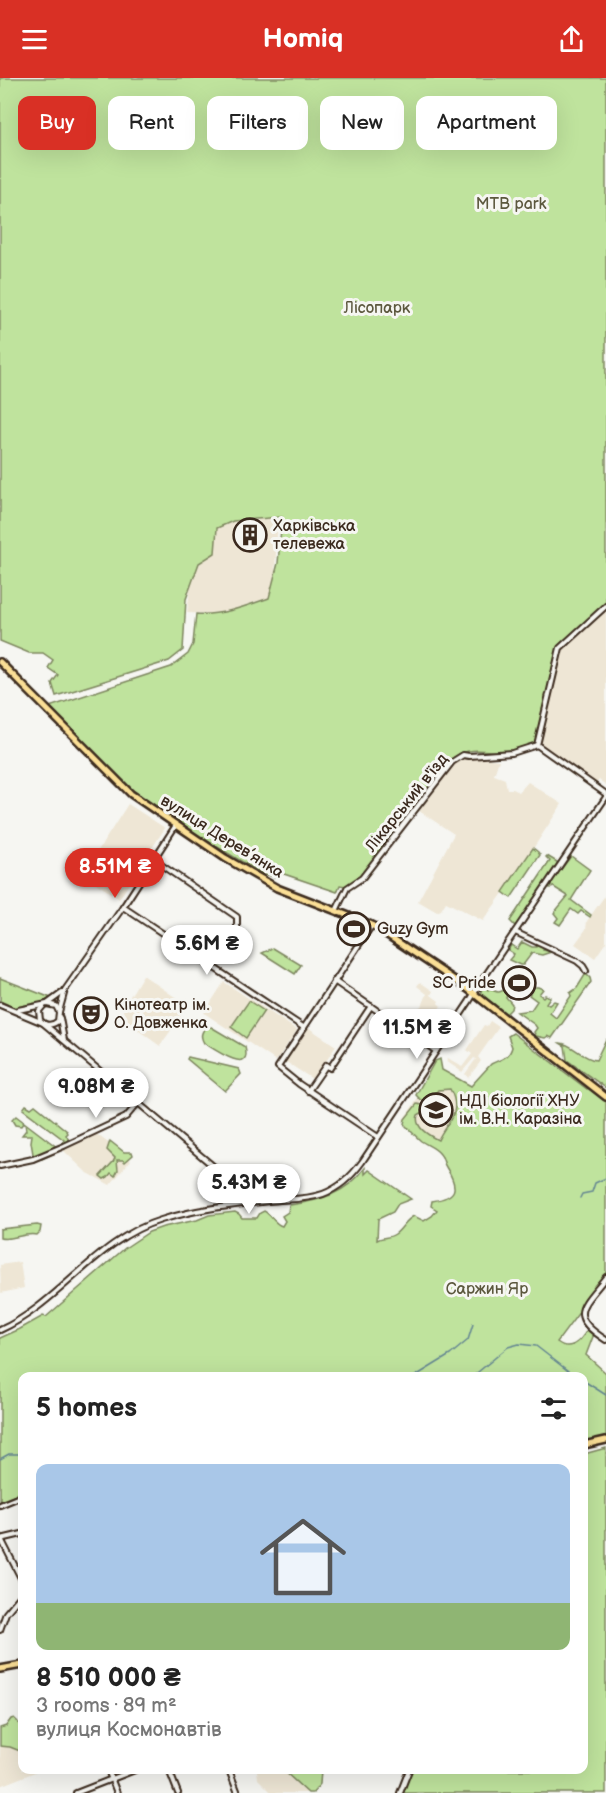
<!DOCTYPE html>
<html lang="en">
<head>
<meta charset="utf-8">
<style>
  body { margin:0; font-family:"Balsamiq Sans",sans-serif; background:#f2f2f2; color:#222; height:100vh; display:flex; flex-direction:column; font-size:22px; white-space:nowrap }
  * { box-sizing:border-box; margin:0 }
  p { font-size:20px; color:#767676 }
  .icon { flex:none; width:33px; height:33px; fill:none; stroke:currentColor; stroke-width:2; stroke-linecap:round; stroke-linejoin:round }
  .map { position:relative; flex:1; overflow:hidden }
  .sheet { position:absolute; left:18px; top:1294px; width:570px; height:402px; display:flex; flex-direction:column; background:#fff; border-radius:12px; box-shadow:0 6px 24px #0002 }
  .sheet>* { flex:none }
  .top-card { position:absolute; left:18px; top:18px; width:570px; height:54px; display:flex; gap:12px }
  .price { position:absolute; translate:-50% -51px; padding:0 14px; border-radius:21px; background:#fff; color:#222; font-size:20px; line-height:39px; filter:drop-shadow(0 2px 3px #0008) }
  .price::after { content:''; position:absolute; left:50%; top:36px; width:18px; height:14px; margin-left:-9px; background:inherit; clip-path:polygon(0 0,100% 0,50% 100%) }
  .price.current { background:#d93025; color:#fff }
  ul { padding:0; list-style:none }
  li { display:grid; align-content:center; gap:12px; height:318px; padding:0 18px }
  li+li { border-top:2px solid #e0e0e0 }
  li span { display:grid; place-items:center; height:186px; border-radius:12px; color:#555 }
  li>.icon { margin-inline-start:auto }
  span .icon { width:108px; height:108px; fill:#fffc; stroke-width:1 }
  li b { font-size:26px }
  h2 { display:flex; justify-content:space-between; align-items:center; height:72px; padding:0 18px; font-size:26px }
  .pill { padding:0 21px; border-radius:12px; background:#fff; box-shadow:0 6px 24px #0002; font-size:21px; line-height:54px }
  .pill.current { background:#d93025; color:#fff }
  header { display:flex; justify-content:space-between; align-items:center; height:78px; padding:0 18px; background:#d93025; color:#fff; font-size:27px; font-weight:700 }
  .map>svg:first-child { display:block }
  .built { fill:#eee6d5 }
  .green { fill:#bfe39d; stroke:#7d865e; stroke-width:1.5 }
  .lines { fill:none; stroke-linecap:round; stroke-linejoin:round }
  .stream { stroke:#648692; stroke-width:1.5 }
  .minor-casing { stroke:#3b2a1e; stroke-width:8 }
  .major-casing { stroke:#3b2a1e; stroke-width:10 }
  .minor { stroke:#f6f6f2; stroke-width:4 }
  .major { stroke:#fbdf96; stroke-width:5 }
  .labels { text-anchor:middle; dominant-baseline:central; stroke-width:6; stroke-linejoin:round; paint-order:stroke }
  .park-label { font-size:16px; fill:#5c583e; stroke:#f6f6f2 }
  .poi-label { font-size:16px; fill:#3b2a1e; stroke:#f6f6f2; text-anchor:start }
  .street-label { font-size:16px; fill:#3b2a1e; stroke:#f6f6f2 }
</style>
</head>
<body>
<header><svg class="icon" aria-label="menu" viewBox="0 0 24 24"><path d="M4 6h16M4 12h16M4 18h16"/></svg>Homiq<svg class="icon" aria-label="share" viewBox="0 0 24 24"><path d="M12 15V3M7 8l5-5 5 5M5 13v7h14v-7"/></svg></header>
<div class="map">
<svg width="606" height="1715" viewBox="0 0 606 1715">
  <rect width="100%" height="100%" fill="#f6f6f2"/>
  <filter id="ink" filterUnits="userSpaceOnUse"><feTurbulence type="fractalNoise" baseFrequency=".0167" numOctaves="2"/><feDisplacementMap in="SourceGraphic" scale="12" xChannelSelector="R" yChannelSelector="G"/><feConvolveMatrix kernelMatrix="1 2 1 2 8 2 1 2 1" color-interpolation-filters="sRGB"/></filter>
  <g filter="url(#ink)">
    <!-- built -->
    <g class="built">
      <path d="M199 435 278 440 273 529 260 538 187 535Z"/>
      <path d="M606 530V707L599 702 596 706 538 668 558 580 563 569Z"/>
      <path d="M472 679 499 682 494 697 505 701 507 711H513L519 714 528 704 562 726 514 800 483 843 446 824 441 832 437 834 418 823 454 756 419 733 455 685 463 681Z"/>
      <path d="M128 726 165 750 119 821 83 796Z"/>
      <path d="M606 816V864L595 880 575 866 586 851 587 843Z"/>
      <path d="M143 897 188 928 160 968 124 942 123 930Z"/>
      <path d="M224 904 297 952 276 983 204 935Z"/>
      <path d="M420 904 433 913 431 917 439 923 438 925 441 928 438 932 440 934 438 937 431 933 429 936 431 938 428 942 416 933 423 926 427 916 417 908Z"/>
      <path d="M490 943 499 949 478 979 481 983 468 1000 465 996 476 981 474 980 462 994 446 983 448 980 462 989 472 976 467 972 484 947 487 948Z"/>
      <path d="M306 948 336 968 314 1002 283 982Z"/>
      <path d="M435 996 471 1013 439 1068 403 1042Z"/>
      <path d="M95 1055 131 1082 110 1107 86 1094 62 1071Z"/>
      <path d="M20 1184 24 1210 1 1215 0 1187Z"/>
      <path d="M0 1656 22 1662V1692H34L35 1694 0 1708Z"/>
      <path d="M257 1692H283L308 1715H272L258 1701Z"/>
    </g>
    <!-- green -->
    <g class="green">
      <path d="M0 0H606V528L559 570 556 578 535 666C528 669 520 673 512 674 493 676 472 666 454 679L361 799 346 808 340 807 337 814 278 794 275 799 261 795 172 742 136 717 49 629 171 589 188 576 193 566 196 536C222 538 246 528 269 520L278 485 282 439 233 443 217 450 215 475 199 485 186 521 183 572 169 583 56 618 52 605 58 597 48 590 53 582 43 575H29L0 563Z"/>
      <path d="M533 770 538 774 540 777 511 820 503 814Z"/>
      <path d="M547 778 557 784V786L518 846 515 848 510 843 550 783 546 779Z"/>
      <path d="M571 778 590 792 571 822 591 837 590 839 581 833 578 836 571 831 560 847 555 844 558 840 554 835 568 818 552 808 550 810 548 809Z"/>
      <path d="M522 864 532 869H536L538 867 544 870 543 872 551 874 542 877 532 875 523 887H520L509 882 514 876 508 872 511 867 517 871Z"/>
      <path d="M273 870 301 887 295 896 262 875Z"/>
      <path d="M585 897H587L590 900 591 904 552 960 548 958 545 960 536 958 534 954 537 950 535 947 517 934 531 932 537 923 529 917 534 909H538L543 911 539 916 543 919 545 917 550 919 546 925 549 927 554 923 557 924 550 935 556 940 571 918 570 915 577 910Z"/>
      <path d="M0 900 51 920C37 928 22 933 7 928V926L0 923Z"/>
      <path d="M484 909 488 912 489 910C502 918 500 912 511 909L514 910 506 919 512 926 511 931 506 936 482 917 481 912Z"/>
      <path d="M249 923 264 933 246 960 231 949Z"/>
      <path d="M211 949 245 969C253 999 212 970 204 965 199 957 202 950 211 949Z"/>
      <path d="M513 955 587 1011 588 1010 606 1024V1198L557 1264C570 1274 580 1264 587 1252H590L594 1256 586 1277 606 1295V1359L584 1363V1299H22V1412L16 1417 0 1423V1260L20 1251 43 1238 46 1239 125 1170 149 1154 163 1149 197 1142 209 1137 235 1134 239 1136 242 1140H257L260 1135 264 1133C272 1137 273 1145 282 1148L285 1143 282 1138 288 1134 289 1127C319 1123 346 1116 365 1090V1096L369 1092 411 1121 398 1126 393 1134 378 1141 377 1162C382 1159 390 1160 395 1156 403 1150 405 1142 414 1138L424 1143 432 1138 437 1132 431 1128 432 1123C458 1119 459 1110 446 1089 443 1085 444 1080 440 1076 436 1070 427 1067 421 1063 415 1058 410 1052 404 1046L405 1041 417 1026 427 1028 428 1031 418 1037C414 1049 428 1057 438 1062 447 1042 463 1036 450 1011L438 1012C431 1021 425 1028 416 1017L435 983 440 981 442 992 471 1008 491 986C500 981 509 981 512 969L508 958Z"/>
      <path d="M606 961V1010L567 982 565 968 560 965C572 965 582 981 596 982Z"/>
      <path d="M188 979 239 991 241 996 225 1013 187 981Z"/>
      <path d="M26 1027 31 1030 35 1027 67 1053 68 1055 66 1057 70 1064 61 1068 64 1062 23 1031Z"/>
      <path d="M16 1038 58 1070 59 1073 42 1081 34 1082 31 1064 32 1057H22L26 1052 25 1046 23 1045 21 1048 15 1047 12 1042Z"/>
      <path d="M110 1063 124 1074H132L133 1077 125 1084 123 1082H117L118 1092 115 1098 111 1095 108 1099 104 1101 100 1098 113 1084 115 1080 107 1072Z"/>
      <path d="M37 1147 41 1148 40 1154 37 1157C24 1154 12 1163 0 1160V1151Z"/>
      <path d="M606 1370V1715H403L412 1692H584V1376Z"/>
      <path d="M14 1640C24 1648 23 1661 22 1673H20L10 1669 0 1668V1650L6 1648 11 1641Z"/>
      <path d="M283 1692H321L320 1706 313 1715H308Z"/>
    </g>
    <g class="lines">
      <!-- stream -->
      <g class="stream">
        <path d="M580 1120 582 1116 592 1114 595 1105 606 1100"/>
        <path d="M414 1299 450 1277 468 1262 473 1246"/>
        <path d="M472 1299 508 1269 519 1266 536 1268 576 1299"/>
        <path d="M584 1303 606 1317"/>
        <path d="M0 1381 9 1376H22"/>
      </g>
      <defs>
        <g id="minor">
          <path d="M537 667 560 570 606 528"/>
          <path d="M537 667 606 716"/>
          <path d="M154 782 237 839V852"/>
          <path d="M123 829 303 949"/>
          <path d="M336 833 347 810 362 800 452 684 463 677 469 678 512 675 537 667"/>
          <path d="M372 847 278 989 299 1006 378 1059"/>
          <path d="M515 854 577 883 583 888 586 893"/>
          <path d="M334 903 436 973"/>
          <path d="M0 927 43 945 231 1103 258 1118 270 1122"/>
          <path d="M44 927 39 933 40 942C45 948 52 948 58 943L59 934 56 928 47 926"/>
          <path d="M18 932 47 926 62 915"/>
          <path d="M59 934 65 912 123 829 176 747"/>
          <path d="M60 940 64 962"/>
          <path d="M308 1013 326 987 330 990 371 928"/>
          <path d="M0 1088 33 1081 64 1068 126 1039 138 1025"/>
          <path d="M226 1128 231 1114V1104"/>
          <path d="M606 1199C583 1228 566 1237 606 1262"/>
          <path d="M0 1252C60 1225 97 1161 161 1142 196 1131 233 1127 269 1123 287 1121 306 1122 323 1116 339 1110 352 1098 362 1084L469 924 483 901 606 719"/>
          <path d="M0 1427 17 1420 22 1415"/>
          <path d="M0 1459 22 1502"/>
          <path d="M1 1461 22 1456"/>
          <path d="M0 1552 6 1535 22 1516"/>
          <path d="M108 1692 117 1715"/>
          <path d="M169 1692 178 1715"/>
          <path d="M229 1692 238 1715"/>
          <path d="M76 1715 135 1692"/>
          <path d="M400 1715 409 1692"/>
        </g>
        <g id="major">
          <path d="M0 584 131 716 225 780 277 810 367 845 377 850 468 911 606 1019"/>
          <path d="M584 1367 606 1362"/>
          <path d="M0 1591 22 1587"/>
        </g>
      </defs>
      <!-- minor casing -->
      <use href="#minor" class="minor-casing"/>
      <!-- major casing -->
      <use href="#major" class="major-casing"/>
      <!-- minor -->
      <use href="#minor" class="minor"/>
      <!-- major -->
      <use href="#major" class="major"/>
    </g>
  </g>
  <!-- icons -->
  <defs>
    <symbol id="building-ring" viewBox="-11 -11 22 22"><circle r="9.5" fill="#f6f6f2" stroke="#3b2a1e" stroke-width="1.5"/><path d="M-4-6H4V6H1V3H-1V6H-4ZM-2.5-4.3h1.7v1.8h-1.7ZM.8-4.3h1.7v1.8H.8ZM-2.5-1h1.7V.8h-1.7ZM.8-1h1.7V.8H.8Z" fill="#3b2a1e"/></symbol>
    <symbol id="stadium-ring" viewBox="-11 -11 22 22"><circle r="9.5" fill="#f6f6f2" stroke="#3b2a1e" stroke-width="1.5"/><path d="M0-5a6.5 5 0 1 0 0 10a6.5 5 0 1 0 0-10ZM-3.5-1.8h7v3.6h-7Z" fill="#3b2a1e"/></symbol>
    <symbol id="theatre-ring" viewBox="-11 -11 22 22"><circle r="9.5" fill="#f6f6f2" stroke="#3b2a1e" stroke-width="1.5"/><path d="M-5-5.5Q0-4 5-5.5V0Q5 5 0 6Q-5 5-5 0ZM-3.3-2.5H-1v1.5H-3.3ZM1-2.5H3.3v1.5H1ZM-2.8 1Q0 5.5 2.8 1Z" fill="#3b2a1e"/></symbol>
    <symbol id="university-ring" viewBox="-11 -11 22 22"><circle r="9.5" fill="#f6f6f2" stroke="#3b2a1e" stroke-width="1.5"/><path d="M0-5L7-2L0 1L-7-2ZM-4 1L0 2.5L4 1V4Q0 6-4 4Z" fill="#3b2a1e"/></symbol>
  </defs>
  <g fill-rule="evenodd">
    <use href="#building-ring" x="231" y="438" width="38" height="38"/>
    <use href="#stadium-ring" x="335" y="832" width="38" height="38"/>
    <use href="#stadium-ring" x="500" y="886" width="38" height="38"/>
    <use href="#theatre-ring" x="72" y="917" width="38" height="38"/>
    <use href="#university-ring" x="417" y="1013" width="38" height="38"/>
  </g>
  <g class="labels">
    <!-- park labels -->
    <g class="park-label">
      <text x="511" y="126">MTB park</text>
      <text x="377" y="230">Лісопарк</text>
      <text x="487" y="1211">Саржин Яр</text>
    </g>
    <!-- poi labels -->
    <g class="poi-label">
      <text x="273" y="448">Харківська<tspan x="273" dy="18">телевежа</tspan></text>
      <text x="377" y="851">Guzy Gym</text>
      <text x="496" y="905" text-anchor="end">SC Pride</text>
      <text x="114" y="927">Кінотеатр ім.<tspan x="114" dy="18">О. Довженка</tspan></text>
      <text x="459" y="1023">НДІ біології ХНУ<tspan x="459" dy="18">ім. В.Н. Каразіна</tspan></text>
    </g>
    <!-- street labels -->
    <g class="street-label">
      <text transform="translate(407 725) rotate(-51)">Лікарський в'їзд</text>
      <text transform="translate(222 759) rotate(32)">вулиця Дерев’янка</text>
    </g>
  </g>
</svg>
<b class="price current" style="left:115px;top:821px">8.51M ₴</b>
<b class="price" style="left:207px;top:898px">5.6M ₴</b>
<b class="price" style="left:417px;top:982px">11.5M ₴</b>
<b class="price" style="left:96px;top:1041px">9.08M ₴</b>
<b class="price" style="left:249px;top:1137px">5.43M ₴</b>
<div class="top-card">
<a class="pill current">Buy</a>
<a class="pill">Rent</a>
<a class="pill">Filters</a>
<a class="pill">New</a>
<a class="pill">Apartment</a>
</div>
<section class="sheet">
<h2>5 homes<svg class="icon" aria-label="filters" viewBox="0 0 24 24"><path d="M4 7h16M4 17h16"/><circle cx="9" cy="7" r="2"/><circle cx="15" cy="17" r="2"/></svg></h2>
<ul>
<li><span style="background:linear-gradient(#a9c7e8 75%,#8fb573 0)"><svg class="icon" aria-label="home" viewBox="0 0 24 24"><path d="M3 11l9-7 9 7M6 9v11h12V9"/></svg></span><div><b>8 510 000 ₴</b><p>3 rooms · 89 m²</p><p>вулиця Космонавтів</p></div></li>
</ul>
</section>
</div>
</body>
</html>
